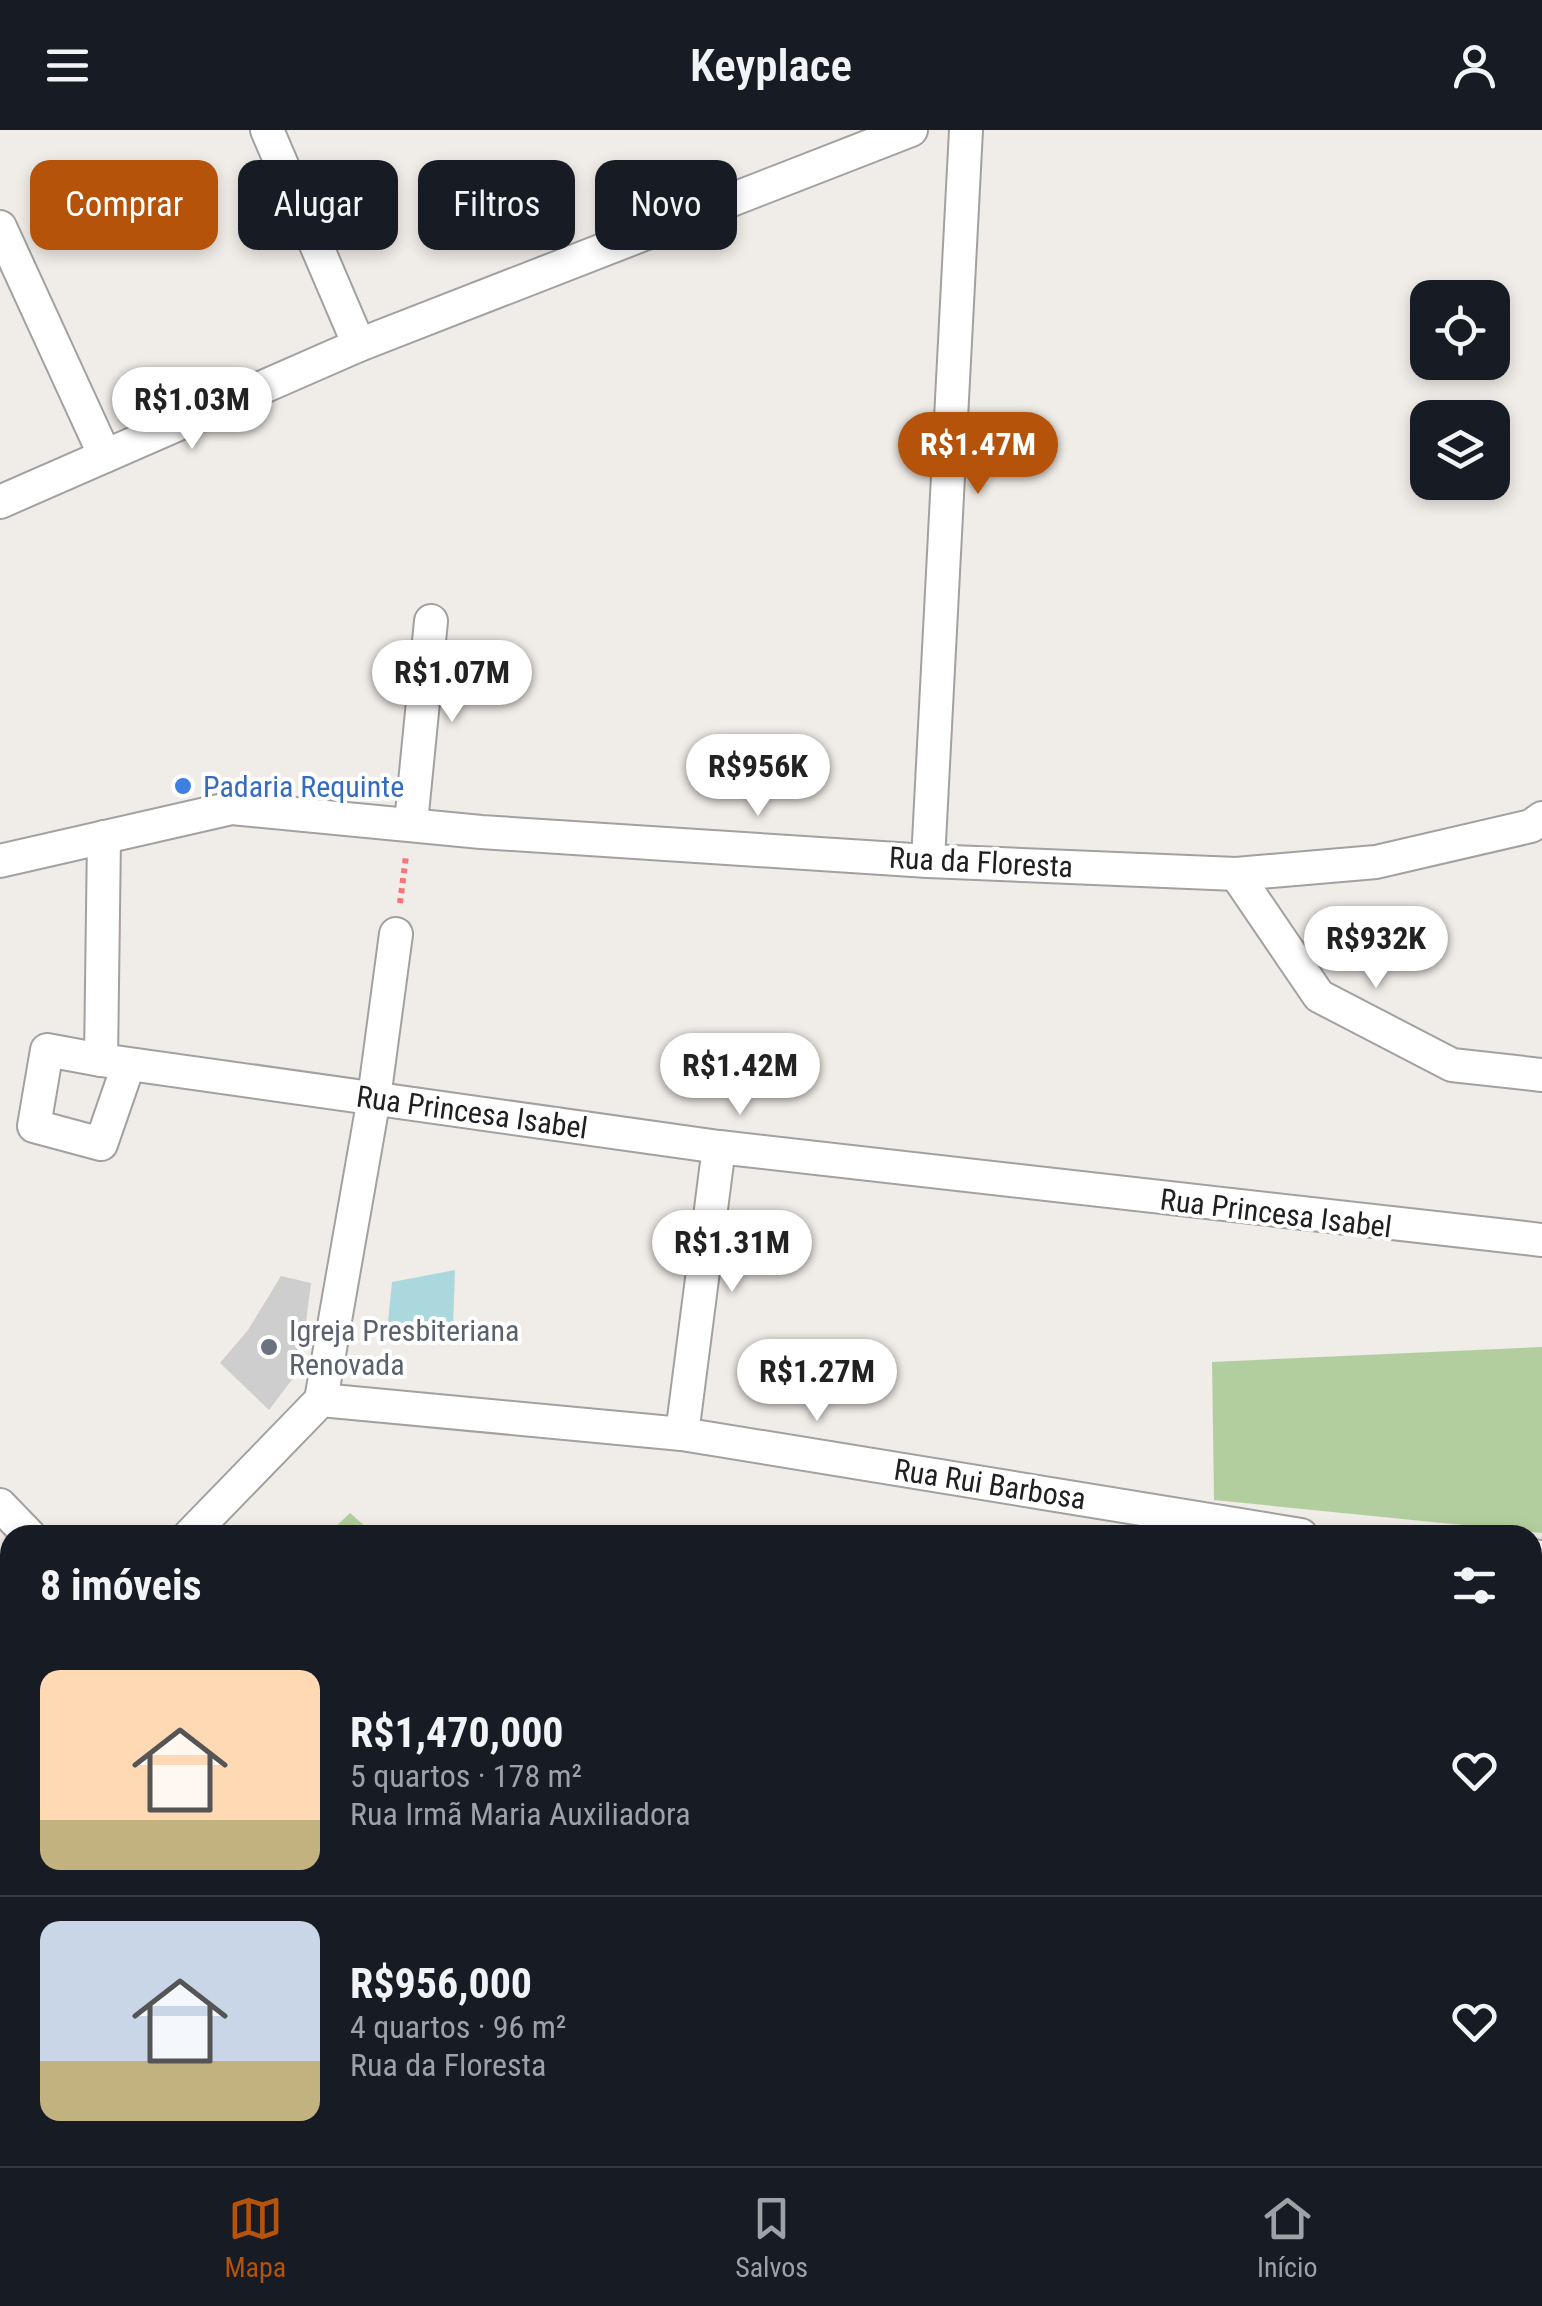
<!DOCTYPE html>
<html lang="pt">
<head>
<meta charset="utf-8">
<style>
  body { margin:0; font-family:"Roboto Condensed",sans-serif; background:#242831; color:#f1f3f6; height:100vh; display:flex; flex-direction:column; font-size:38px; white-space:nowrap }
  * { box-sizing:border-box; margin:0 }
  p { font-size:32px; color:#9ea1a6 }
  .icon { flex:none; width:55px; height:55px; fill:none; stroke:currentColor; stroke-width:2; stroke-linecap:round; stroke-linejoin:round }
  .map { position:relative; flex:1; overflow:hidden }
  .side { position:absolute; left:0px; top:1395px; width:1542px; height:642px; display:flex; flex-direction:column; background:#171b24; border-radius:30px 30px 0 0; box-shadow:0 5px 15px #0003 }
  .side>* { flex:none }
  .guide { position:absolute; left:30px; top:30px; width:1000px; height:90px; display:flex; gap:20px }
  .buttons { position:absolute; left:1410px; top:150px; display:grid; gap:20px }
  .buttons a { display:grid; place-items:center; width:100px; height:100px; border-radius:20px; background:#171b24; box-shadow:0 5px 15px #0003; font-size:50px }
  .price { position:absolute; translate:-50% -85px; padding:0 22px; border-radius:35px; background:#fff; color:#222; font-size:32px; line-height:65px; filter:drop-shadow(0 2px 5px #0008) }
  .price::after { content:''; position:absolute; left:50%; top:60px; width:30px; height:22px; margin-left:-15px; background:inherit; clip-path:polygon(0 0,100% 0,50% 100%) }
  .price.active { background:#b45309; color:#fff }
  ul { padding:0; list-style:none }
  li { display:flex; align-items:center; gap:30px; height:250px; padding:0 40px }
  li+li { border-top:2px solid #363941 }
  li span { display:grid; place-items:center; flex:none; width:280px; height:200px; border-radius:20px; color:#555 }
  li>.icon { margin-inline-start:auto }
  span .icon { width:120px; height:120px; fill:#fffc; stroke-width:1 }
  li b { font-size:42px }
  h2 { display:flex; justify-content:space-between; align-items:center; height:120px; padding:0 40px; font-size:42px }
  .tag { padding:0 35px; border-radius:20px; background:#171b24; box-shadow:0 5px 15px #0003; font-size:35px; line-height:90px }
  .tag.active { background:#b45309; color:#fff }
  header { display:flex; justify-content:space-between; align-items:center; height:130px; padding:0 40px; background:#171b24; font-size:45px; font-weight:600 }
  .menu { display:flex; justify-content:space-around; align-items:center; height:140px; border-top:2px solid #363941; background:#171b24; font-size:28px; color:#9ea1a6 }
  .menu a { display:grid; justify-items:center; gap:5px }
  .menu .active { color:#b45309 }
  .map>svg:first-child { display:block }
  .religious { fill:#cecece }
  .forest { fill:#b3ce9e }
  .water { fill:#aad8dc }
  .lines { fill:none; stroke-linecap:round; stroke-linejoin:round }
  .minor-casing { stroke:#a1a1a1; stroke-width:36 }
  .path { stroke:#f4757b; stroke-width:6; stroke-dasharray:5 5; stroke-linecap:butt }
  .minor { stroke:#fff; stroke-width:32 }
  .shop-dot { fill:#3f7fe0; stroke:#fff; stroke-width:4 }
  .worship-dot { fill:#6b7280; stroke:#fff; stroke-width:4 }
  .labels { text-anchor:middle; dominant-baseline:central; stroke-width:8; stroke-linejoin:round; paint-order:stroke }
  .shop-label { font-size:30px; fill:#366cbe; stroke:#fff; text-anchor:start }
  .street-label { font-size:30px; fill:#202020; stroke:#fff }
  .worship-label { font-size:30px; fill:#5b616d; stroke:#fff; text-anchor:start }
</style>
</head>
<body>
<header><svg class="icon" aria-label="menu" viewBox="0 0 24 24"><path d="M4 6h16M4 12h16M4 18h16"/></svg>Keyplace<svg class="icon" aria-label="person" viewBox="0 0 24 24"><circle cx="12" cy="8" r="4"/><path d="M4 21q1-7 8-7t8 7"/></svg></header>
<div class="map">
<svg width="1542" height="2036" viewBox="0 0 1542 2036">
  <rect width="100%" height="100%" fill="#f0ece7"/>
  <!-- religious -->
  <path class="religious" d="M281 1146 311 1153 300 1239 269 1280 220 1233 248 1200Z"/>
  <!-- forest -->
  <g class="forest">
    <path d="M1542 1217V1403L1214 1370 1212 1232Z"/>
    <path d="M350 1383 375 1405H327Z"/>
  </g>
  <!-- water -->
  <path class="water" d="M455 1140 453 1197 388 1192 392 1152Z"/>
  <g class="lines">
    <defs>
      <g id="minor">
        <path d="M267 0 359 215"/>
        <path d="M0 97 105 326"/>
        <path d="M0 372 359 215 911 0"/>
        <path d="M411 693 431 491"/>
        <path d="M104 707 101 930 719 1017 1542 1110"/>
        <path d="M0 731 232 678 481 702 928 731 1236 744 1376 732 1531 696 1542 688"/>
        <path d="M928 731 966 0"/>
        <path d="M1236 744 1319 866 1452 935 1542 945"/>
        <path d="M101 930 47 920 34 996 101 1014 128 936"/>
        <path d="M321 1270 682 1304 1301 1405"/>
        <path d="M321 1270 374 968 396 804"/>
        <path d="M682 1304 719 1017"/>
        <path d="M0 1375 29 1405"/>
        <path d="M190 1405 321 1270"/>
        <path d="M1532 1426 1542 1427"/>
        <path d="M0 1582 10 1573"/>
        <path d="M1532 1702 1542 1704"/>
        <path d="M0 1795 10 1806"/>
        <path d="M1532 1900 1542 1897"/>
        <path d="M223 2028 230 2036"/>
        <path d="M267 2028 276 2036"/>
        <path d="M649 2028 657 2036"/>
        <path d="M1140 2028V2036"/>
        <path d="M1173 2028 1178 2036"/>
        <path d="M404 2036 412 2028"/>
      </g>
    </defs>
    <!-- minor casing -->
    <use href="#minor" class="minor-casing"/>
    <!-- path -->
    <path class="path" d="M400 773 406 726"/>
    <!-- minor -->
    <use href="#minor" class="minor"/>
  </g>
  <!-- markers -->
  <circle class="shop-dot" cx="183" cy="656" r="10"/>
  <circle class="worship-dot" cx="269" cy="1217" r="10"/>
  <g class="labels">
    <!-- shop labels -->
    <g class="shop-label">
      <text x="203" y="656">Padaria Requinte</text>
    </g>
    <!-- street labels -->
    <g class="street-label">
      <text transform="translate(981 732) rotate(3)">Rua da Floresta</text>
      <text transform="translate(472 982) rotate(8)">Rua Princesa Isabel</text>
      <text transform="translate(1276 1083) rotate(7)">Rua Princesa Isabel</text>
      <text transform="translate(990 1354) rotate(9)">Rua Rui Barbosa</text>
    </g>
    <!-- worship labels -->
    <g class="worship-label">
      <text x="289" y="1200">Igreja Presbiteriana<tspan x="289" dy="34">Renovada</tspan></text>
    </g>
  </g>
</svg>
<div class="buttons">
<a><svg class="icon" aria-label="locate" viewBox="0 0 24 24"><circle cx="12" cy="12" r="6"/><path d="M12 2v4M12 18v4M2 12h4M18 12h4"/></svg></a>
<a><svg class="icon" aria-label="layers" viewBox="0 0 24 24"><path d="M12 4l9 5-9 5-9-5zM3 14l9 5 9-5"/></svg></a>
</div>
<b class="price" style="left:192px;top:322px">R$1.03M</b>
<b class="price active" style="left:978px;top:367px">R$1.47M</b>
<b class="price" style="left:452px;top:595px">R$1.07M</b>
<b class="price" style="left:758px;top:689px">R$956K</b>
<b class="price" style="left:1376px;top:861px">R$932K</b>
<b class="price" style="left:740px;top:988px">R$1.42M</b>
<b class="price" style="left:732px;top:1165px">R$1.31M</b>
<b class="price" style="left:817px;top:1294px">R$1.27M</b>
<div class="guide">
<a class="tag active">Comprar</a>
<a class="tag">Alugar</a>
<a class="tag">Filtros</a>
<a class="tag">Novo</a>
</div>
<section class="side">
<h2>8 imóveis<svg class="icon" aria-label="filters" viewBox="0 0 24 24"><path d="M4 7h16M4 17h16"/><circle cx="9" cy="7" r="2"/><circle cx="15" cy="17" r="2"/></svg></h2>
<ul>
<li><span style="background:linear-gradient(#ffd9b3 75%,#c2b280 0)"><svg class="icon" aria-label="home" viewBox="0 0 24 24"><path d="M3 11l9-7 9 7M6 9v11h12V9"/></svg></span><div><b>R$1,470,000</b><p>5 quartos · 178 m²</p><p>Rua Irmã Maria Auxiliadora</p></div><svg class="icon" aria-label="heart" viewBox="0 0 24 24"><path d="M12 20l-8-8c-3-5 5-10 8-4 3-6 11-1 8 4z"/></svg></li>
<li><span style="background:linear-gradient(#c9d6e8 70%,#c2b280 0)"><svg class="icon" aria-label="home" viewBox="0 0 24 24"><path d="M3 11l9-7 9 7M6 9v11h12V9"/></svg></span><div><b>R$956,000</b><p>4 quartos · 96 m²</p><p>Rua da Floresta</p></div><svg class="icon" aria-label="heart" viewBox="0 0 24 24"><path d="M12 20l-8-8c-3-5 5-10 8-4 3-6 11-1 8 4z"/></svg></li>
</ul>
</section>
</div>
<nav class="menu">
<a class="active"><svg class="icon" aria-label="map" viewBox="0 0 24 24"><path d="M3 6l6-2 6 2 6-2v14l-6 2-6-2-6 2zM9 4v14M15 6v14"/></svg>Mapa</a>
<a><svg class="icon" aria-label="saved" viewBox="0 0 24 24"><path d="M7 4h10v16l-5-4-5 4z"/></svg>Salvos</a>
<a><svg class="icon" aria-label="home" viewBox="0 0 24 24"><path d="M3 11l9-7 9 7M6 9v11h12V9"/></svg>Início</a>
</nav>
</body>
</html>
